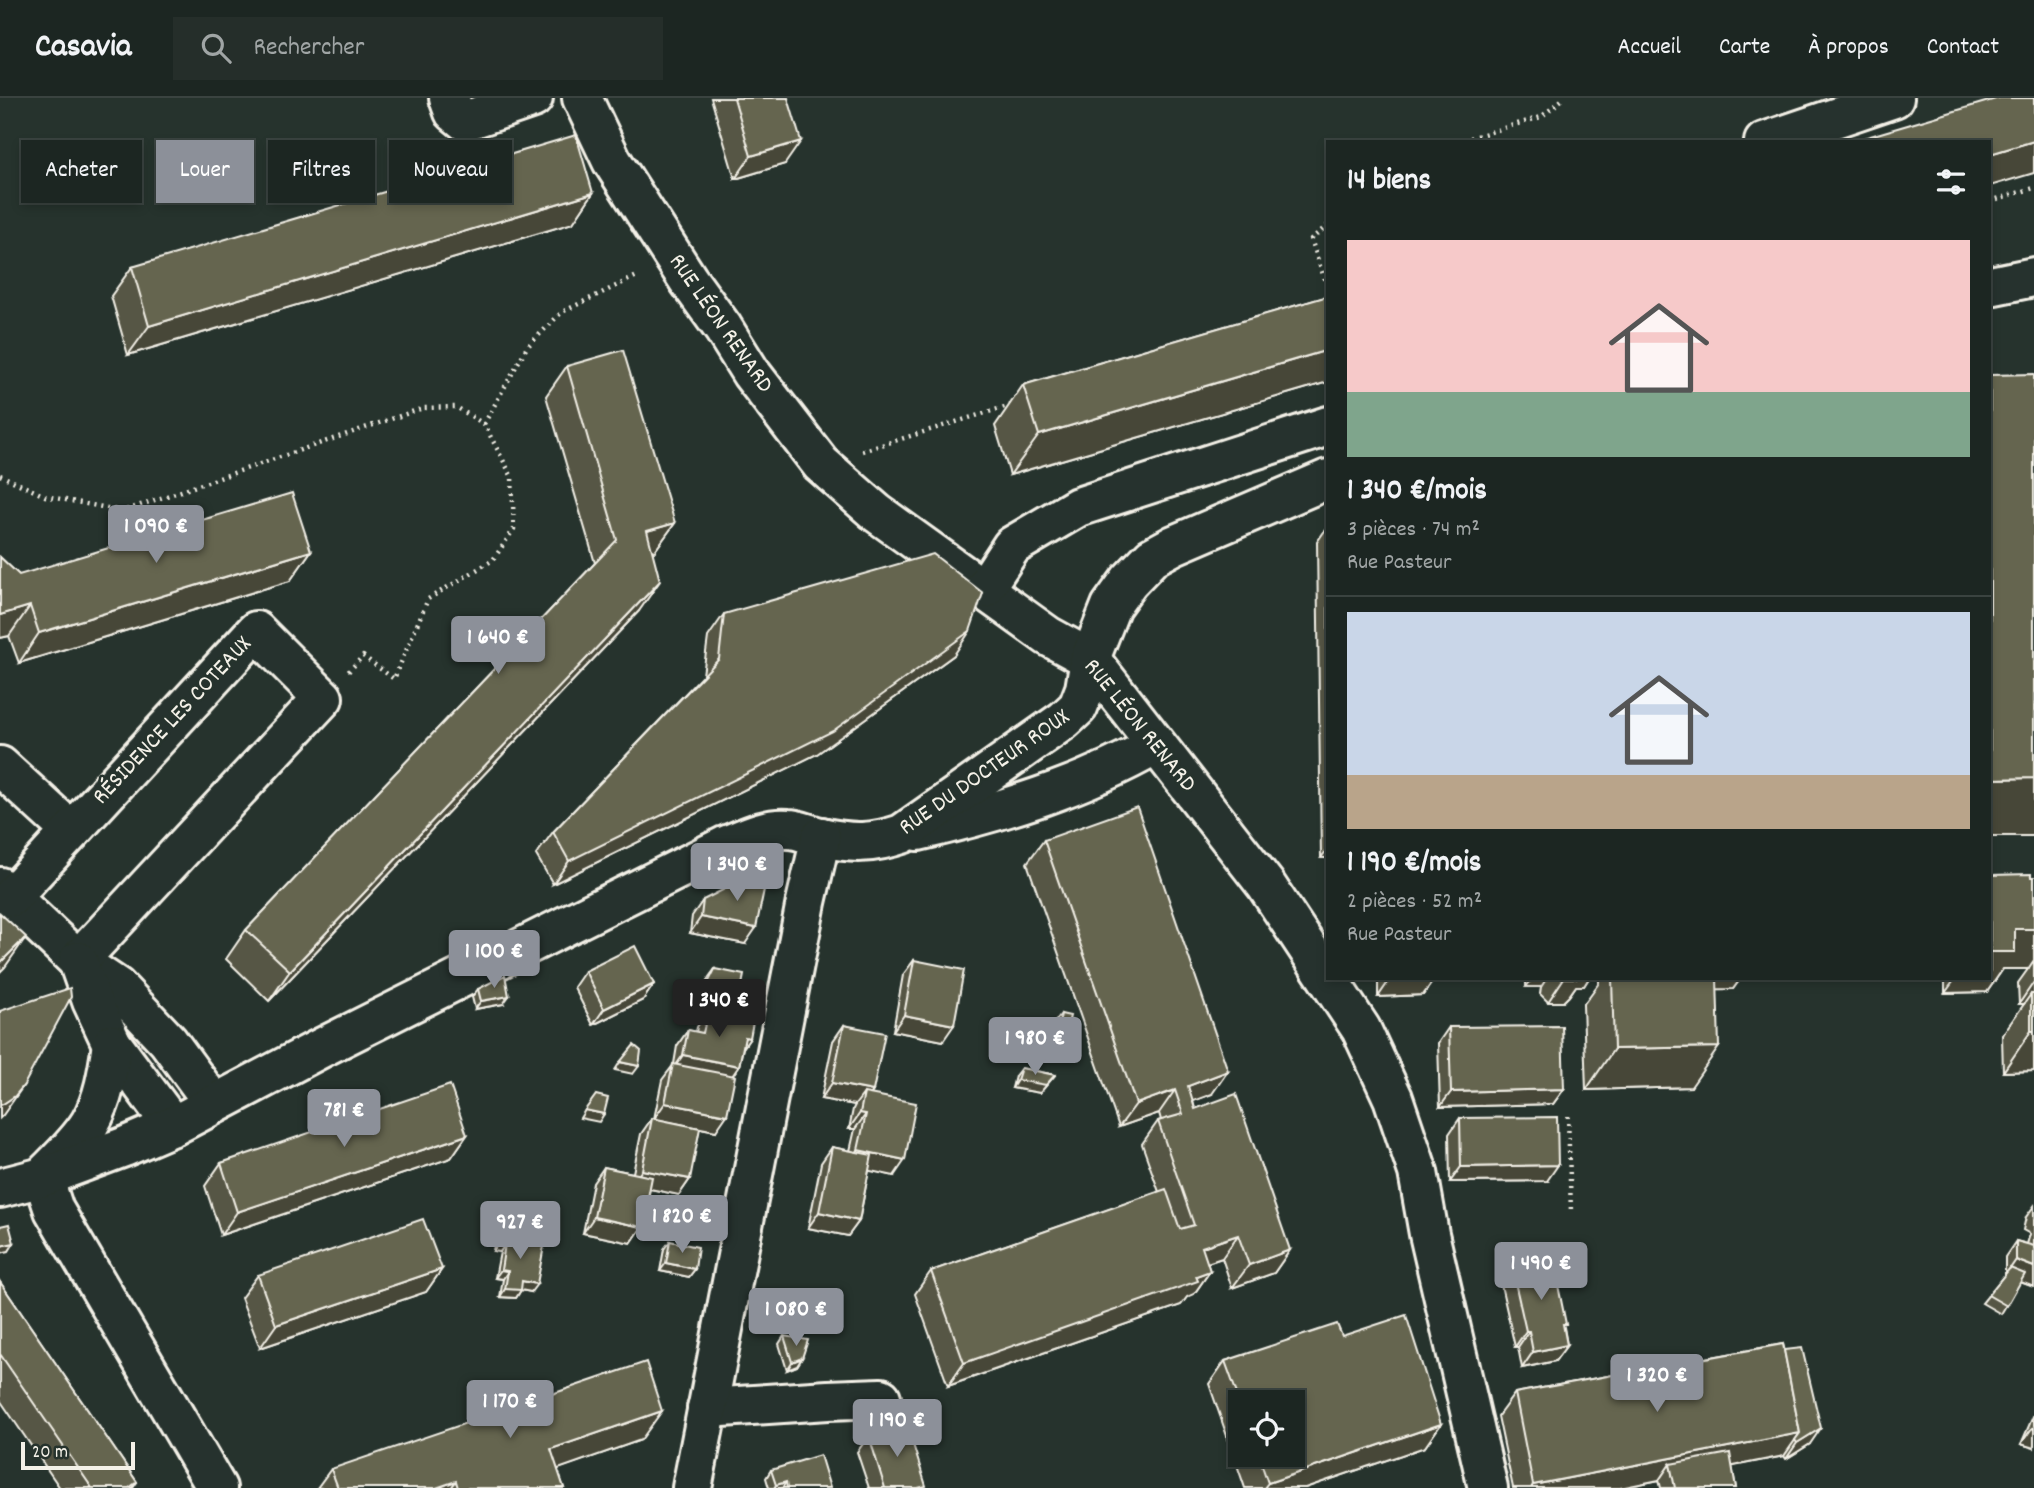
<!DOCTYPE html>
<html lang="fr">
<head>
<meta charset="utf-8">
<style>
  body { margin:0; font-family:Dekko,sans-serif; background:#252e2a; color:#f1f3f6; height:100vh; display:flex; flex-direction:column; font-size:26px; white-space:nowrap }
  * { box-sizing:border-box; margin:0 }
  p { font-size:23px; color:#a0a5a5 }
  .icon { flex:none; width:38px; height:38px; fill:none; stroke:currentColor; stroke-width:2; stroke-linecap:round; stroke-linejoin:round }
  .map { position:relative; flex:1; overflow:hidden }
  .sheet { position:absolute; left:1326px; top:42px; width:665px; height:840px; display:flex; flex-direction:column; background:#1c2622; border-radius:0px; box-shadow:0 4px 10px #0003,0 0 0 2px #3a4340 }
  .sheet>* { flex:none }
  .banner { position:absolute; left:21px; top:42px; width:665px; height:63px; display:flex; gap:14px }
  .fabs { position:absolute; left:1228px; top:1292px; display:grid; gap:14px }
  .fabs a { display:grid; place-items:center; width:77px; height:77px; border-radius:0px; background:#1c2622; box-shadow:0 4px 10px #0003,0 0 0 2px #3a4340; font-size:35px }
  .scale { position:absolute; left:21px; bottom:18px; width:114px; box-sizing:border-box; padding-left:7px; border:4px solid #f4f1e8; border-top:0; font-size:19px; line-height:24px; white-space:nowrap; color:#f4f1e8; -webkit-text-stroke:5px #26332d; paint-order:stroke }
  .price { position:absolute; translate:-50% -60px; padding:0 16px; border-radius:7px; background:#8c9099; color:#fff; font-size:23px; line-height:46px; filter:drop-shadow(0 2px 4px #0008) }
  .price::after { content:''; position:absolute; left:50%; top:42px; width:21px; height:16px; margin-left:-10px; background:inherit; clip-path:polygon(0 0,100% 0,50% 100%) }
  .price.active { background:#222; color:#fff }
  ul { padding:0; list-style:none }
  li { display:grid; align-content:center; gap:14px; height:371px; padding:0 21px }
  li+li { border-top:2px solid #3a4340 }
  li span { display:grid; place-items:center; height:217px; border-radius:0px; color:#555 }
  li>.icon { margin-inline-start:auto }
  span .icon { width:126px; height:126px; fill:#fffc; stroke-width:1 }
  li b { font-size:30px }
  h2 { display:flex; justify-content:space-between; align-items:center; height:84px; padding:0 21px; font-size:30px }
  .tag { padding:0 24px; border-radius:0px; background:#1c2622; box-shadow:0 4px 10px #0003,0 0 0 2px #3a4340; font-size:24px; line-height:63px }
  .tag.active { background:#8c9099; color:#fff }
  header { display:flex; align-items:center; gap:42px; box-sizing:border-box; height:98px; padding:0 35px; background:#1c2622; border-bottom:2px solid #3a4340 }
  header strong { font-size:33px }
  nav { display:flex; gap:38px; margin-inline-start:auto; font-size:24px }
  .search { width:490px; height:63px; background:#252e2a; display:flex; align-items:center; gap:18px; box-sizing:border-box; padding:0 24px; border-radius:0px; color:#a0a5a5; font-size:26px }
  .map>svg:first-child { display:block }
  .lines { fill:none; stroke-linecap:round; stroke-linejoin:round }
  .minor-casing { stroke:#f4f1e8; stroke-width:44 }
  .path { stroke:#f4f1e8; stroke-width:4.5; stroke-dasharray:2 5; stroke-linecap:butt }
  .minor { stroke:#26332d; stroke-width:38 }
  .wall { fill:#575745; stroke:#f4f1e8; stroke-width:2; fill-rule:evenodd }
  .shaded-wall { fill:#474738; stroke:#f4f1e8; stroke-width:2 }
  .building { fill:#656550; stroke:#f4f1e8; stroke-width:2 }
  .labels { text-anchor:middle; dominant-baseline:central; stroke-width:5; stroke-linejoin:round; paint-order:stroke }
  .street-label { font-size:24px; fill:#f4f1e8; stroke:#26332d }
</style>
</head>
<body>
<header>
<strong>Casavia</strong>
<div class="search"><svg class="icon" aria-label="search" viewBox="0 0 24 24"><circle cx="10" cy="10" r="6"/><path d="M15 15l6 6"/></svg>Rechercher</div>
<nav><a>Accueil</a><a>Carte</a><a>À propos</a><a>Contact</a></nav>
</header>
<div class="map">
<svg width="2034" height="1390" viewBox="0 0 2034 1390">
  <rect width="100%" height="100%" fill="#26332d"/>
  <filter id="ink" filterUnits="userSpaceOnUse"><feTurbulence type="fractalNoise" baseFrequency=".0143" numOctaves="2"/><feDisplacementMap in="SourceGraphic" scale="14" xChannelSelector="R" yChannelSelector="G"/><feConvolveMatrix kernelMatrix="1 2 1 2 8 2 1 2 1" color-interpolation-filters="sRGB"/></filter>
  <g filter="url(#ink)">
    <g class="lines">
      <defs>
        <g id="minor">
          <path d="M449 0 454 14 465 23 533 0"/>
          <path d="M582 0 612 63 689 183 723 230 751 275 821 366 877 415 1048 538 1090 561 1266 787 1361 931 1393 1000 1418 1074 1429 1136 1488 1390"/>
          <path d="M1764 44 1894 0"/>
          <path d="M1990 188 2034 179"/>
          <path d="M984 491 1012 448 1078 409 1328 328"/>
          <path d="M0 668 71 733"/>
          <path d="M918 733C1000 714 1083 689 1156 647"/>
          <path d="M0 789 78 863 117 889 168 943 214 1006"/>
          <path d="M11 799 256 533 323 600 78 863"/>
          <path d="M78 863 92 903 112 946 173 1028"/>
          <path d="M47 1074C62 1059 79 1043 90 1025 104 1001 108 973 112 946"/>
          <path d="M43 1079 54 1112 217 1390"/>
          <path d="M0 1090 43 1079 124 1049 173 1028 323 949 725 748C745 740 766 729 788 731 799 731 810 737 821 739 852 746 872 746 902 736L1064 622 1078 609 1085 591 1090 561 1111 508 1129 483 1152 459 1174 447 1328 381"/>
          <path d="M707 1310 828 1302 881 1300"/>
          <path d="M692 1390 806 804 821 739"/>
        </g>
      </defs>
      <!-- minor casing -->
      <use href="#minor" class="minor-casing"/>
      <!-- path -->
      <g class="path">
        <path d="M1457 44 1541 19 1564 0"/>
        <path d="M1990 103 2034 90"/>
        <path d="M1328 127 1311 141 1328 192"/>
        <path d="M484 326 527 249 562 214 639 177"/>
        <path d="M862 353 1011 307"/>
        <path d="M0 377 45 398 123 413 423 310 456 309 484 326 512 379 514 431 493 462 428 501 394 581 363 558 348 574"/>
        <path d="M1568 1018 1571 1114"/>
      </g>
      <!-- minor -->
      <use href="#minor" class="minor"/>
    </g>
    <!-- wall -->
    <g class="wall">
      <path d="M711 0H788L785 66 735 81Z"/>
      <path d="M593 95 573 125 128 257 111 198 132 169Z"/>
      <path d="M1328 198V284L1010 377 995 328 1023 287Z"/>
      <path d="M567 268 675 425 654 454 652 455 639 513 269 903 226 861 246 832 595 465 546 298Z"/>
      <path d="M1328 428V760H1321L1317 444Z"/>
      <path d="M311 453 290 483 19 565 9 538 0 540V459L19 477Z"/>
      <path d="M724 516 954 557 817 656 553 786 536 757 553 734 703 577 708 539Z"/>
      <path d="M1044 742 1212 996 1193 1003 1195 1011 1290 1152 1274 1175 1232 1190 1222 1160 1207 1165 1210 1173 1194 1196 1187 1199 1181 1207 948 1288 915 1196 931 1173 1159 1094 1142 1046 1158 1023 1161 1022 1159 1015 1119 1029 1027 765Z"/>
      <path d="M2031 779H2034V973L2003 974 2002 937 2024 906H2019L2018 885 2028 871H2003L1987 894 1945 895V880H1990Z"/>
      <path d="M703 802 745 846 690 835 692 818Z"/>
      <path d="M914 862 943 943 893 933 903 877Z"/>
      <path d="M715 871 736 919 750 940 743 950 739 968 733 977 716 1033 670 1024 690 1081 679 1097 650 1091 642 1129 631 1145 583 1135 593 1085 604 1069 633 1075 641 1036 652 1020 654 1021 662 982 674 966 677 948 688 932 696 934 697 929 703 920 690 918 709 879Z"/>
      <path d="M585 873 654 886 643 902 593 927 574 889Z"/>
      <path d="M1378 880H1591H1589L1584 888H1576L1569 898 1563 904H1548L1540 896 1541 889H1526V881L1433 883 1423 897 1378 899Z"/>
      <path d="M1599 880H1741L1733 891H1717L1691 989 1586 992 1583 907 1599 885Z"/>
      <path d="M478 891 503 906 475 911 472 899Z"/>
      <path d="M1061 916 1069 922 1071 934 1065 958 1043 954 1045 938 1051 930H1054L1055 924Z"/>
      <path d="M844 927 873 993 871 996 894 1078 869 1072 859 1123 848 1138 808 1130 821 1065 832 1049 850 1053 855 1031H849L853 1011 855 1007 821 1001 833 943Z"/>
      <path d="M1449 929 1564 991 1553 1006 1440 1009 1438 945Z"/>
      <path d="M1021 970 1055 977 1040 995 1012 990 1015 978Z"/>
      <path d="M1460 1020 1547 1083 1450 1084 1449 1036Z"/>
      <path d="M467 1037 451 1060 221 1137 205 1088 221 1065Z"/>
      <path d="M2034 1108V1189L2020 1184 2001 1216 1982 1205 2005 1177V1159L2016 1143 2027 1146 2030 1136 2023 1132 2026 1119Z"/>
      <path d="M501 1133 531 1194 521 1192 516 1200 500 1199 503 1181 495 1180 500 1154 493 1153 495 1141Z"/>
      <path d="M670 1143 695 1171 689 1179 660 1173 664 1151Z"/>
      <path d="M1524 1158 1564 1229 1567 1247 1555 1263 1522 1270 1518 1249H1515L1501 1187 1512 1171 1515 1170Z"/>
      <path d="M442 1171 426 1194 260 1250 241 1200 258 1177Z"/>
      <path d="M0 1184 137 1384 133 1390H60L0 1302Z"/>
      <path d="M784 1238 802 1260 797 1268 787 1272 779 1246Z"/>
      <path d="M1342 1238 1441 1326 1425 1349 1305 1390H1245L1209 1286 1225 1263ZM1241 1304 1293 1356H1241Z"/>
      <path d="M1783 1246 1810 1346 1786 1361 1784 1358 1732 1368 1736 1390H1661L1659 1382 1620 1390H1513L1498 1318 1515 1295Z"/>
      <path d="M2034 1316V1350L2021 1346Z"/>
      <path d="M869 1338 924 1390H869L857 1354Z"/>
      <path d="M641 1342 557 1371 564 1390H317L331 1371Z"/>
      <path d="M771 1372 830 1390H769L766 1380Z"/>
    </g>
    <!-- shaded-wall -->
    <g class="shaded-wall">
      <path d="M801 43 785 66 735 81 751 58Z"/>
      <path d="M2034 43V75L1990 88V56Z"/>
      <path d="M593 95 573 125 128 257 149 228Z"/>
      <path d="M1328 252V284L1010 377 1039 337Z"/>
      <path d="M675 425 654 454 626 463 647 433Z"/>
      <path d="M311 453 290 483 19 565 39 535Z"/>
      <path d="M660 483 639 513 269 903 290 873Z"/>
      <path d="M30 508 9 538 0 540V517Z"/>
      <path d="M970 533 954 557 817 656 553 786 569 763Z"/>
      <path d="M2034 680V738H1990V681Z"/>
      <path d="M1328 750V760H1321Z"/>
      <path d="M701 819 756 830 745 846 690 835Z"/>
      <path d="M2015 831H2034V862L2028 871H2003L1987 894 1945 895 1956 880H1990V854Z"/>
      <path d="M26 839 5 869 0 874V865Z"/>
      <path d="M1391 880H1526L1433 883 1423 897 1378 899Z"/>
      <path d="M1533 880H1547L1541 889H1526Z"/>
      <path d="M1564 880H1591H1589L1584 888H1576L1569 898 1563 904H1548Z"/>
      <path d="M1697 880H1741L1733 891 1688 892Z"/>
      <path d="M2034 884V899L2031 896 2024 906H2019Z"/>
      <path d="M654 886 643 902 593 927 604 911Z"/>
      <path d="M509 898 503 906 475 911 481 903Z"/>
      <path d="M696 910 736 918 731 926 708 913 703 920 690 918Z"/>
      <path d="M904 917 954 927 943 943 893 933Z"/>
      <path d="M2031 933H2034V973L2003 974Z"/>
      <path d="M745 939 750 940 739 956Z"/>
      <path d="M1048 946 1071 950 1065 958 1043 954Z"/>
      <path d="M1719 949 1691 989 1586 992 1614 951Z"/>
      <path d="M683 957 739 968 728 984 672 973Z"/>
      <path d="M620 964 639 968 633 976 615 972Z"/>
      <path d="M1228 973 1212 996 1180 1008 1188 988Z"/>
      <path d="M1055 977 1040 995 1012 990 1017 982Z"/>
      <path d="M832 985 873 993 862 1009 864 995 855 1007 821 1001Z"/>
      <path d="M24 987 3 1017 0 1020V1007Z"/>
      <path d="M1564 991 1553 1006 1440 1009 1451 994Z"/>
      <path d="M1175 992 1159 1015 1119 1029 1136 1006Z"/>
      <path d="M665 1005 727 1017 716 1033 654 1021Z"/>
      <path d="M585 1012 604 1016 599 1024 580 1020Z"/>
      <path d="M860 1015 866 1016 855 1031H849Z"/>
      <path d="M467 1037 451 1060 221 1137 237 1114Z"/>
      <path d="M858 1052 905 1062 894 1078 847 1068Z"/>
      <path d="M1558 1067 1547 1083 1450 1084 1461 1069Z"/>
      <path d="M642 1072 690 1081 679 1097 631 1087Z"/>
      <path d="M819 1114 859 1123 848 1138 808 1130Z"/>
      <path d="M594 1119 642 1129 631 1145 583 1135Z"/>
      <path d="M1238 1137 1222 1160 1186 1172 1202 1149Z"/>
      <path d="M14 1145 9 1153 0 1155V1148Z"/>
      <path d="M499 1145 505 1146 500 1154 493 1153Z"/>
      <path d="M1290 1152 1274 1175 1232 1190 1249 1167Z"/>
      <path d="M2016 1162 2034 1169V1189L2005 1178Z"/>
      <path d="M666 1165 695 1171 689 1179 660 1173Z"/>
      <path d="M442 1171 426 1194 260 1250 276 1227Z"/>
      <path d="M501 1172 508 1173 503 1181 495 1180Z"/>
      <path d="M1210 1173 1194 1196 1187 1199 1181 1207 948 1288 964 1265 1196 1178Z"/>
      <path d="M522 1183 537 1186 531 1194 521 1192 516 1200 500 1199 505 1191Z"/>
      <path d="M1526 1233H1529L1518 1249H1515Z"/>
      <path d="M1567 1247 1555 1263 1522 1270 1533 1254Z"/>
      <path d="M802 1260 797 1268 787 1272 792 1264Z"/>
      <path d="M662 1313 641 1342 530 1381 551 1351Z"/>
      <path d="M1441 1326 1425 1349 1305 1390H1264L1268 1385Z"/>
      <path d="M1821 1330 1810 1346 1786 1361 1797 1345Z"/>
      <path d="M2032 1330 2034 1331V1350L2021 1346Z"/>
      <path d="M1800 1335 1784 1358 1673 1380 1670 1366 1659 1382 1620 1390H1531L1533 1387Z"/>
      <path d="M456 1383 451 1390H436Z"/>
      <path d="M786 1384 782 1390H774L776 1387Z"/>
    </g>
    <!-- building -->
    <g class="building">
      <path d="M734 0H788L801 43 751 58Z"/>
      <path d="M1999 0H2034V43L1990 56V44H1850Z"/>
      <path d="M576 37 593 95 149 228 132 169Z"/>
      <path d="M1328 198V252L1039 337 1023 287Z"/>
      <path d="M623 252 675 425 647 433 660 483 290 873 246 832 617 442 567 268Z"/>
      <path d="M2034 276V680L1990 681V277Z"/>
      <path d="M292 395 311 453 39 535 30 508 0 517V459L19 477Z"/>
      <path d="M933 456 983 495 970 533 833 633 569 763 553 734 719 561 724 516Z"/>
      <path d="M1137 709 1228 973 1188 988 1195 1011 1236 996 1290 1152 1249 1167 1238 1137 1202 1149 1210 1173 1196 1178 1198 1183 964 1265 931 1173 1166 1091 1180 1131 1194 1127 1158 1023 1183 1016 1175 992 1136 1006 1044 742Z"/>
      <path d="M758 774 766 782 756 830 701 819 703 802Z"/>
      <path d="M2031 776V779H2034V831H2015V854H1990V777Z"/>
      <path d="M0 815 26 839 0 865Z"/>
      <path d="M635 848 654 886 604 911 585 873Z"/>
      <path d="M914 862 964 872 954 927 904 917Z"/>
      <path d="M715 871 744 877 736 918 696 910Z"/>
      <path d="M505 877 509 898 481 903 478 891Z"/>
      <path d="M1612 880H1717L1719 949 1614 951Z"/>
      <path d="M70 890 71 899 24 987 15 998 3 1006 0 1007V913Z"/>
      <rect x="2031" y="896" width="3" height="37"/>
      <path d="M708 913 748 921V923L753 924 750 940 745 939 739 968 683 957 688 932 703 935Z"/>
      <path d="M1061 916 1070 918 1069 922 1074 923 1071 934 1073 935 1071 950 1048 946 1051 930 1058 931Z"/>
      <path d="M844 927 885 935 873 993 832 985Z"/>
      <path d="M1562 928 1564 991 1451 994 1449 929Z"/>
      <path d="M634 947 641 953 639 968 620 964Z"/>
      <path d="M673 966 735 978 727 1017 665 1005Z"/>
      <path d="M1021 970 1055 977 1046 987 1017 982Z"/>
      <path d="M450 987 467 1037 237 1114 221 1065Z"/>
      <path d="M864 995 916 1005 905 1062 858 1052 866 1016 860 1015Z"/>
      <path d="M596 997 608 1000 604 1016 585 1012Z"/>
      <path d="M1557 1019 1558 1067 1461 1069 1460 1020Z"/>
      <path d="M652 1020 700 1030 690 1081 642 1072Z"/>
      <path d="M832 1049 872 1057 859 1123 819 1114Z"/>
      <path d="M604 1069 652 1079 642 1129 594 1119Z"/>
      <path d="M423 1121 442 1171 276 1227 258 1177Z"/>
      <path d="M9 1126 14 1145 0 1148V1128Z"/>
      <path d="M501 1133 519 1135 517 1143 544 1148 537 1186 522 1183 521 1192 505 1191 508 1173 501 1172 505 1146 499 1145Z"/>
      <path d="M670 1143 698 1149 695 1171 666 1165Z"/>
      <path d="M2016 1143 2034 1148V1147V1169L2016 1162Z"/>
      <path d="M1537 1155 1545 1159 1546 1164 1553 1163 1566 1226H1563L1567 1247 1533 1254 1529 1233H1526L1512 1171 1520 1169V1165L1524 1158Z"/>
      <path d="M2010 1170 2025 1176 2007 1208 1988 1197Z"/>
      <path d="M0 1184 137 1384 129 1390H92L0 1256Z"/>
      <path d="M1406 1217 1441 1326 1268 1385 1258 1356H1293V1304H1241V1307L1225 1263 1337 1226 1342 1238Z"/>
      <path d="M784 1238 808 1242 802 1260 792 1264Z"/>
      <path d="M1783 1246 1800 1335 1533 1387 1515 1295Z"/>
      <path d="M1802 1250 1821 1330 1797 1345 1795 1342 1800 1335 1784 1252Z"/>
      <path d="M646 1264 662 1313 551 1351 564 1390H458L456 1383 436 1390H338L331 1371Z"/>
      <path d="M907 1327 926 1388 918 1390H885L869 1338Z"/>
      <path d="M1730 1355 1736 1390H1675L1670 1366Z"/>
      <path d="M820 1357 830 1390H787L786 1384 776 1387 771 1372Z"/>
    </g>
  </g>
  <g class="labels">
    <!-- street labels -->
    <g class="street-label">
      <text transform="translate(720 226) rotate(55)">RUE LÉON RENARD</text>
      <text transform="translate(173 623) rotate(-47)">RÉSIDENCE LES COTEAUX</text>
      <text transform="translate(1139 628) rotate(51)">RUE LÉON RENARD</text>
      <text transform="translate(985 675) rotate(-35)">RUE DU DOCTEUR ROUX</text>
    </g>
  </g>
</svg>
<div class="fabs">
<a><svg class="icon" aria-label="locate" viewBox="0 0 24 24"><circle cx="12" cy="12" r="6"/><path d="M12 2v4M12 18v4M2 12h4M18 12h4"/></svg></a>
</div>
<div class="scale">20 m</div>
<b class="price" style="left:156px;top:467px">1 090 €</b>
<b class="price" style="left:498px;top:578px">1 640 €</b>
<b class="price" style="left:737px;top:805px">1 340 €</b>
<b class="price" style="left:494px;top:892px">1 100 €</b>
<b class="price active" style="left:719px;top:941px">1 340 €</b>
<b class="price" style="left:1035px;top:979px">1 980 €</b>
<b class="price" style="left:344px;top:1051px">781 €</b>
<b class="price" style="left:682px;top:1157px">1 820 €</b>
<b class="price" style="left:520px;top:1163px">927 €</b>
<b class="price" style="left:1541px;top:1204px">1 490 €</b>
<b class="price" style="left:796px;top:1250px">1 080 €</b>
<b class="price" style="left:1657px;top:1316px">1 320 €</b>
<b class="price" style="left:510px;top:1342px">1 170 €</b>
<b class="price" style="left:897px;top:1361px">1 190 €</b>
<div class="banner">
<a class="tag">Acheter</a>
<a class="tag active">Louer</a>
<a class="tag">Filtres</a>
<a class="tag">Nouveau</a>
</div>
<section class="sheet">
<h2>14 biens<svg class="icon" aria-label="filters" viewBox="0 0 24 24"><path d="M4 7h16M4 17h16"/><circle cx="9" cy="7" r="2"/><circle cx="15" cy="17" r="2"/></svg></h2>
<ul>
<li><span style="background:linear-gradient(#f6c9c9 70%,#7fa58c 0)"><svg class="icon" aria-label="home" viewBox="0 0 24 24"><path d="M3 11l9-7 9 7M6 9v11h12V9"/></svg></span><div><b>1 340 €/mois</b><p>3 pièces · 74 m²</p><p>Rue Pasteur</p></div></li>
<li><span style="background:linear-gradient(#c9d6e8 75%,#b9a48a 0)"><svg class="icon" aria-label="home" viewBox="0 0 24 24"><path d="M3 11l9-7 9 7M6 9v11h12V9"/></svg></span><div><b>1 190 €/mois</b><p>2 pièces · 52 m²</p><p>Rue Pasteur</p></div></li>
</ul>
</section>
</div>
</body>
</html>
